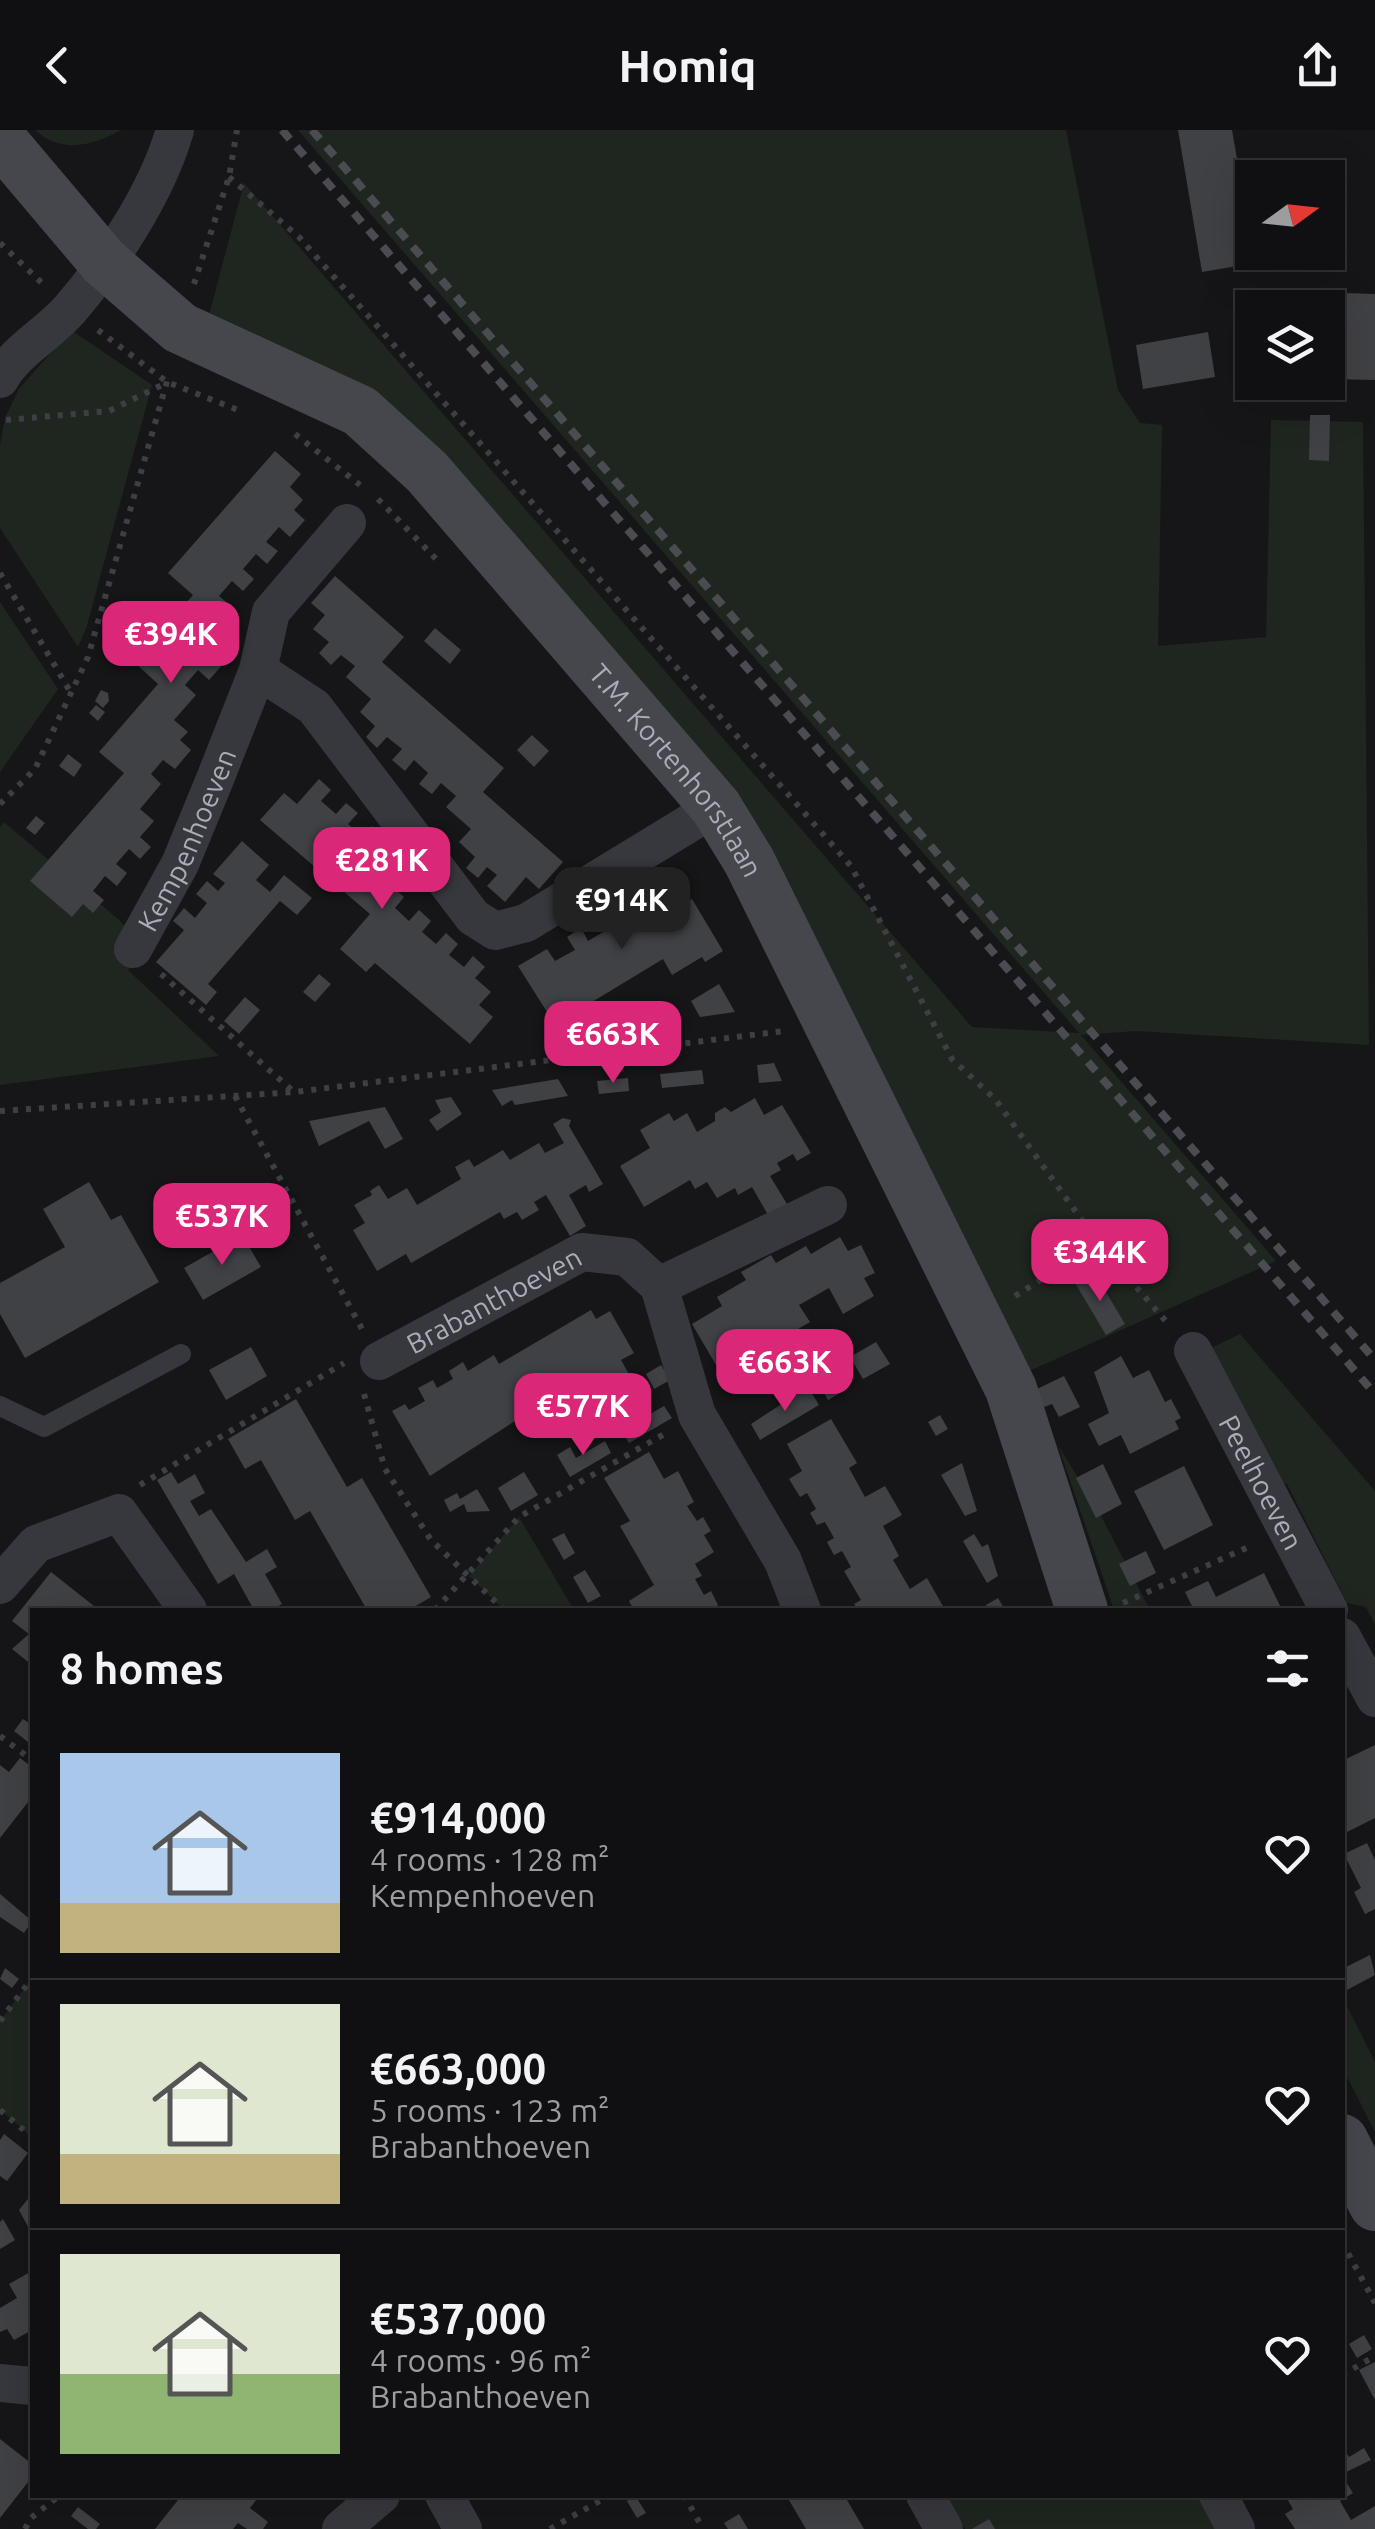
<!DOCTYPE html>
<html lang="en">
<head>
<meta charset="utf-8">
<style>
  body { margin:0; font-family:Ubuntu,sans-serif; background:#19191b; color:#f1f3f6; height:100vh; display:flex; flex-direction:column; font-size:38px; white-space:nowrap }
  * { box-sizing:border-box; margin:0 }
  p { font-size:32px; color:#9c9d9f }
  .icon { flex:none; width:55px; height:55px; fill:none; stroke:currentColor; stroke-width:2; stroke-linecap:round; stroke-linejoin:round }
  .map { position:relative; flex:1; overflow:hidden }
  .details { position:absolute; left:30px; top:1478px; width:1315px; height:890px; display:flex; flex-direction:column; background:#101012; border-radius:0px; box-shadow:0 10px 40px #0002,0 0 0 2px #303032 }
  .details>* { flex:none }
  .needle { width:65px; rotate:75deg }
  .controls { position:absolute; left:1235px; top:30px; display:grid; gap:20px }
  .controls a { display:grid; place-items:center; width:110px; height:110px; border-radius:0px; background:#101012; box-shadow:0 10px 40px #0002,0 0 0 2px #303032; font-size:50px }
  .price { position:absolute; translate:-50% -85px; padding:0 22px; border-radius:20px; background:#db2777; color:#fff; font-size:32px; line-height:65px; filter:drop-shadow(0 2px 5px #0008) }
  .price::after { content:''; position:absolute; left:50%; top:60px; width:30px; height:22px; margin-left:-15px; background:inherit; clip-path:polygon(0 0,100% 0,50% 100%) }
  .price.active { background:#222; color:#fff }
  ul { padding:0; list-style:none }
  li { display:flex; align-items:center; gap:30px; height:250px; padding:0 30px }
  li+li { border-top:2px solid #303032 }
  li span { display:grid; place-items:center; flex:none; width:280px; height:200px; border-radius:0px; color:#555 }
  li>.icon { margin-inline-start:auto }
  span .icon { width:120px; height:120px; fill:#fffc; stroke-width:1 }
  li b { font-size:42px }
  h2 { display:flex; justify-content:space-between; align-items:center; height:120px; padding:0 30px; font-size:42px }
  header { display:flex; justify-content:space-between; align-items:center; height:130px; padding:0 30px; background:#101012; font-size:45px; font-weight:700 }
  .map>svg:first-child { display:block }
  .green { fill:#1e261f }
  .building { fill:#404145 }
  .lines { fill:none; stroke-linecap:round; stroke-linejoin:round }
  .path { stroke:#3d3f44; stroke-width:6; stroke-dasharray:5 8; stroke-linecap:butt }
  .lane { stroke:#37383d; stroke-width:20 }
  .street { stroke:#37383d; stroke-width:38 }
  .secondary { stroke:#45474d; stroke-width:52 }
  .rail { stroke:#4a4c52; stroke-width:8; stroke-dasharray:12 10; stroke-linecap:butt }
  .labels { text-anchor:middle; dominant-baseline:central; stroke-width:10; stroke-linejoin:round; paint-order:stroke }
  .street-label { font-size:28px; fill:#a8adb8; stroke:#111113 }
</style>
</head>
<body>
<header><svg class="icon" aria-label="back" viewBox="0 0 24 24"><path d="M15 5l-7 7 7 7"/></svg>Homiq<svg class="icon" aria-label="share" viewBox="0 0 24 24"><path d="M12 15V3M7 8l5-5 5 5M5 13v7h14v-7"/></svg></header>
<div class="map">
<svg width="1375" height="2399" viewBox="0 0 1375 2399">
  <rect width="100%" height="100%" fill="#161618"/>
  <!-- green -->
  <g class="green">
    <path d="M35 0H121C93 16 61 24 35 0Z"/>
    <path d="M298 0H1066L1118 260 1140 293 1162 295 1158 516 1266 507 1271 290 1363 292 1369 915 1136 901 1081 905 1276 1131 1027 1242 944 1072 536 450 209 185 244 53 972 897 1079 903Z"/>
    <path d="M71 200 152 255 86 499 78 517 0 398V315L5 288 19 259Z"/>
    <path d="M0 472 58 559 0 642Z"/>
    <path d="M4 692 118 789 143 816 128 840 219 926 0 955V697Z"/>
    <path d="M1240 1204 1375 1361V1495L1366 1477 1347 1473 1287 1354 1270 1353 1201 1223Z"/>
    <path d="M1058 1315 1100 1384 1150 1480H1114Z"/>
    <path d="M519 1387 574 1480H504L469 1446Z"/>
    <path d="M32 1848V2007L0 1980V1891Z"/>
    <path d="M1342 1866 1375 1932V2002L1343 1939Z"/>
    <path d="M946 2365H1211L1231 2399H965Z"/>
  </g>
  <!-- building -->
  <g class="building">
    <path d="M1178 0H1232L1255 133 1202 142Z"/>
    <path d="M1314 162 1375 164V250L1328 249V178H1314Z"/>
    <path d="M1208 202 1215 247 1143 259 1136 215Z"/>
    <path d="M1310 285H1330L1329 331 1309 330Z"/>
    <path d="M275 321 301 344 290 357 303 370 294 380 305 390 290 407 279 397 266 412 278 421 267 434 256 424 243 439 254 449 243 461 232 451 219 466 230 475 209 501 222 512 213 523 224 533 209 550 198 540 185 555 196 565 174 590 188 602 180 610 191 620 175 639 163 630 151 644 161 654 140 679 154 691 140 707 151 717 140 729 129 719 116 734 127 743 117 756 105 746 93 761 104 770 93 783 83 774 72 787 30 751 124 643 99 622 158 554 134 532 193 465 168 443Z"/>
    <path d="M335 446 404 507 382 532 504 638 483 662 563 732 539 759 526 747 505 772 487 756 497 745 487 737 478 748 466 738 475 727 459 712 471 699 446 677 456 666 441 653 432 664 419 654 428 643 414 630 405 641 392 630 402 619 387 607 377 618 366 607 375 596 360 582 371 569 346 547 355 536 341 525 331 535 319 523 329 512 313 499 325 485 311 473Z"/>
    <path d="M435 498 461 520 450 534 424 511Z"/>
    <path d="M101 560 108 563 109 571 103 578 95 571Z"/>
    <path d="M96 575 105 582 98 591 89 583Z"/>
    <path d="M532 605 549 621 534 637 517 620Z"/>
    <path d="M68 624 82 635 74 647 59 636Z"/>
    <path d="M319 649 331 660 321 671 336 684 346 673 358 683 348 694 363 707 372 696 385 707 375 718 391 732 379 745 404 767 395 778 409 791 419 780 431 791 422 802 436 814 446 803 458 814 449 825 464 837 473 826 485 837 475 848 491 862 479 875 493 887 470 914 375 833 366 842 340 819 370 784 260 690 284 663 297 674Z"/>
    <path d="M36 686 45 693 35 705 26 698Z"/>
    <path d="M242 711 269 735 256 750 270 762 284 745 312 768 297 785 280 771 208 854 217 862 206 875 156 832 184 800 173 791 184 778 195 788 207 773 196 764 207 751 218 761 225 753 213 744Z"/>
    <path d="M649 757 657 770 667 763 677 779 692 769 723 821 705 832 702 827 672 845 663 829 569 886 561 873 547 882 518 836 547 819 555 831 575 820 567 807 581 798 588 811 605 801 597 788 612 780 619 792 635 783 628 770Z"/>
    <path d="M319 844 331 854 315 872 303 862Z"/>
    <path d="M719 854 735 882 700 887 691 871Z"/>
    <path d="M245 867 260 880 239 904 224 891Z"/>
    <path d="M774 933 782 951 759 953 757 935Z"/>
    <path d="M702 940 704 954 662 958 660 944Z"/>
    <path d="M628 948 629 961 599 964 597 951Z"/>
    <path d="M558 949 568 966 515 975 512 970 502 976 492 960Z"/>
    <path d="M451 967 462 984 437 1001 429 990 441 982 435 970Z"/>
    <path d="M755 968 764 985 782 975 811 1023 797 1031 793 1024 777 1033 781 1040 770 1046 787 1074 768 1085 752 1057 738 1065 735 1058 717 1068 707 1052 695 1059 690 1050 644 1077 620 1036 650 1018 640 1000 669 983 674 991 687 983 697 1002 715 991V983L725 977 731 982Z"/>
    <path d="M385 977 403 1009 385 1019 369 991 319 1016 309 991Z"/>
    <path d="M563 988 571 990 569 996 603 1054 589 1062 586 1055 569 1065 586 1096 570 1106 546 1065 534 1072 539 1080 522 1090 517 1082 504 1089 500 1082 411 1133 406 1124 377 1141 353 1100 365 1093 354 1075 372 1065 370 1061 379 1055 388 1069 407 1058 417 1075 461 1049 455 1037 469 1029 474 1037 503 1020 510 1030 539 1013 545 1023 564 1013 553 994Z"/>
    <path d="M89 1052 111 1090 121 1085 159 1152 25 1228 0 1184V1153L65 1117 43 1079Z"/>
    <path d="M242 1105 261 1137 203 1170 184 1138Z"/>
    <path d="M840 1107 848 1121 861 1115 875 1143 864 1148 874 1166 843 1184 829 1158 799 1175 810 1192 752 1226 757 1234 726 1252 692 1194 722 1176 717 1167 746 1150 741 1142 771 1125 776 1133 806 1116 811 1124Z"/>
    <path d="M1094 1142 1125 1194 1106 1205 1075 1153Z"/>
    <path d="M591 1180 596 1189 610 1181 634 1223 621 1230 630 1246 612 1256 607 1248 519 1298 515 1291 430 1346 392 1281 405 1274 409 1280 425 1271 418 1258 433 1250 437 1258 453 1249 449 1241 463 1232 468 1241 494 1225 499 1234Z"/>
    <path d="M876 1212 890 1234 863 1249 850 1227Z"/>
    <path d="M251 1217 267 1246 226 1270 209 1240Z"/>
    <path d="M1121 1226 1133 1248 1149 1240 1165 1272 1171 1269 1181 1288 1175 1291 1179 1299 1130 1324 1121 1305 1099 1316 1088 1294 1109 1283 1094 1242Z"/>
    <path d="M661 1235 670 1250 654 1259 646 1244Z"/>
    <path d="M837 1241 847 1259 828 1270 818 1252Z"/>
    <path d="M1064 1246 1080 1277 1059 1287 1052 1274 1044 1277 1035 1260Z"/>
    <path d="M808 1257 819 1275 760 1310 751 1294Z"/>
    <path d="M296 1269 347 1357 362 1348 431 1467 409 1480H367L310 1381 295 1390 261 1330 245 1339 228 1309Z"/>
    <path d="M664 1276 672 1288 629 1313 621 1301Z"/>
    <path d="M940 1285 948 1299 936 1306 928 1292Z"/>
    <path d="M831 1289 857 1333 849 1338 865 1367 885 1356 902 1385 883 1396 899 1426 893 1430 910 1459 927 1448 944 1478 858 1480 854 1474 861 1470 844 1441 851 1437 842 1421 834 1425 827 1412 834 1408 825 1392 817 1395 810 1383 816 1379 807 1363 800 1367 789 1349 802 1341 787 1314Z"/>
    <path d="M605 1311 611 1323 570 1347 557 1325 570 1317 576 1328Z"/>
    <path d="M649 1322 664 1349 678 1341 694 1372 687 1376 697 1391 703 1387 711 1401 704 1405 714 1422 695 1434 702 1446 695 1449 704 1465 711 1461 718 1475 713 1480H634L629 1471 654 1455 620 1396 630 1391 604 1348Z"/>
    <path d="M962 1333 977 1381 965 1386 941 1345Z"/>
    <path d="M1103 1334 1122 1374 1096 1388 1076 1348Z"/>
    <path d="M1184 1336 1213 1395 1164 1420 1134 1361Z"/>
    <path d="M171 1342 178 1354 195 1344 205 1363 190 1371 199 1386 211 1379 246 1432 267 1419 277 1437 265 1444 282 1474 272 1480H254L234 1444 218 1454 157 1350Z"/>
    <path d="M524 1342 538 1365 511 1381 498 1358Z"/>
    <path d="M477 1359 490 1381 467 1382 464 1374 450 1382 444 1370 457 1363 460 1369Z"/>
    <path d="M564 1403 575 1423 564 1430 552 1409Z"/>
    <path d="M974 1404 982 1417 988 1414 998 1446 987 1453 963 1411Z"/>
    <path d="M1146 1421 1156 1443 1130 1456 1119 1434Z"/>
    <path d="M585 1440 601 1466 588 1473 573 1447Z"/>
    <path d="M51 1442 99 1480H32V1535L12 1519 29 1504 12 1491Z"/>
    <path d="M1264 1443 1282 1480H1194L1185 1462 1208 1451 1216 1467Z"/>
    <path d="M998 1468 1005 1480H989L986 1475Z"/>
    <path d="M23 1589 32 1595 28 1612 14 1601Z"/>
    <path d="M1375 1615V1688L1345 1703 1342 1631Z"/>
    <path d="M20 1628 32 1637V1667L0 1708V1635L9 1642Z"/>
    <path d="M1367 1713 1375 1730V1779L1365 1784 1354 1762 1361 1758 1344 1724Z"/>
    <path d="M0 1764 32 1791 24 1803 0 1787Z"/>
    <path d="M1370 1825 1375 1845 1345 1861 1342 1839Z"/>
    <path d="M5 1838 19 1849 12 1858 0 1849Z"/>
    <path d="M4 2004 28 2023 7 2051 0 2046V2010Z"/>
    <path d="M32 2064V2104L19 2080Z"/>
    <path d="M3 2089 15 2110 0 2119V2092Z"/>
    <path d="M32 2141V2200L14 2210 7 2199 0 2202V2178L17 2168 9 2154Z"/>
    <path d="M1364 2205 1372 2219 1357 2228 1349 2214Z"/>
    <path d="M1375 2232V2270L1359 2240Z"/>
    <path d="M0 2309 32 2334V2347L0 2388Z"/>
    <path d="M1342 2316 1349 2327 1364 2318 1371 2330 1342 2344Z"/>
    <path d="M1342 2346 1353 2363 1340 2371 1351 2390 1375 2376V2399H1295L1285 2384 1293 2379 1285 2365H1342Z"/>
    <path d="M182 2365H260L250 2378 268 2392 263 2399H247L238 2393 233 2399H155Z"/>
    <path d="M786 2365H844L864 2399H806Z"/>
    <path d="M631 2368 638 2370 646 2383 637 2388 627 2371Z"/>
    <path d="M78 2377 100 2394 96 2399H88L71 2386Z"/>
    <path d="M739 2384 748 2399H728L724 2393Z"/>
    <path d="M989 2389 995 2399H972Z"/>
  </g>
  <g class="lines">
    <!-- path -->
    <g class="path">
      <path d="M229 47 299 107 851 736 952 929 995 969 1099 1114"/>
      <path d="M0 113 43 154"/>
      <path d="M194 154 229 47 237 0"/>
      <path d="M98 200 167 252 243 282"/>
      <path d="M6 290 109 281 166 253"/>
      <path d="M295 304 360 355"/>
      <path d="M378 369 439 432"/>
      <path d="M0 443 71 563"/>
      <path d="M0 674 35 639 88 527 168 248"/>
      <path d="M161 844 294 962"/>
      <path d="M235 966 362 1199"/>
      <path d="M0 981 295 962 784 901"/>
      <path d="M1015 1166 1099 1114 1170 1196"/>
      <path d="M364 1264 385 1339 431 1410 504 1480"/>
      <path d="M140 1355 344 1233"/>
      <path d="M1123 1473 1253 1415"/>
      <path d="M435 1480 519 1387 666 1303"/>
      <path d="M0 1606 32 1630"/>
      <path d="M0 1891 32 1848"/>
      <path d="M0 1980 32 2007"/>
      <path d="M1342 2112 1375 2173"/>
      <path d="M1342 2245 1375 2226"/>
      <path d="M684 2365 703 2399"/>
      <path d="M25 2399 31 2388 60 2365"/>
      <path d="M550 2399 610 2365"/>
    </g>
    <!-- lane -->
    <path class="lane" d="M0 1276 44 1297 181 1224"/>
    <!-- street -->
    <g class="street">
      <path d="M0 249C15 221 50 203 71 178 113 129 157 62 175 0"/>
      <path d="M258 540 314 577 473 787 495 801 526 793 716 677"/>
      <path id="s1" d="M133 819 180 734 215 649 258 540 271 482 347 393"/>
      <path d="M659 1156 828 1075"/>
      <path id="s2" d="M1193 1221 1329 1480"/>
      <path id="s3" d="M379 1231 582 1122 627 1127 659 1156 697 1285 783 1431 802 1480"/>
      <path d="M0 1455 36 1414 119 1383 188 1480"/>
      <path d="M1342 1507 1375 1568"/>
      <path d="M0 2253 32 2256"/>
      <path d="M444 2365 463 2399"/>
      <path d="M925 2365 944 2399"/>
      <path d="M1218 2365 1236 2399"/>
      <path d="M341 2399 381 2365"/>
    </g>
    <!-- secondary -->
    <g class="secondary">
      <path id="s4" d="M0 9 104 132 180 198 360 281 427 342 716 677 749 731 1011 1259 1082 1480"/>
      <path d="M1342 2010 1375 2075"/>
    </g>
    <!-- rail -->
    <g class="rail">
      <path d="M282 0 1375 1264"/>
      <path d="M312 0 1375 1230"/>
    </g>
  </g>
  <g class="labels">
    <!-- street labels -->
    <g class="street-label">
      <text stroke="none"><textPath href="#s4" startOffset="940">T.M. Kortenhorstlaan</textPath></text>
      <text stroke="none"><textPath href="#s1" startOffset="122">Kempenhoeven</textPath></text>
      <text stroke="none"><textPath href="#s3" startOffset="130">Brabanthoeven</textPath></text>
      <text stroke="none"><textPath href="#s2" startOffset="148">Peelhoeven</textPath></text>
    </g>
  </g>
</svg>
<div class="controls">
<a><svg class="needle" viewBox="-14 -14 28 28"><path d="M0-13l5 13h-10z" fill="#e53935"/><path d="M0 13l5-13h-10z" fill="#9c9d9f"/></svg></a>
<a><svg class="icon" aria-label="layers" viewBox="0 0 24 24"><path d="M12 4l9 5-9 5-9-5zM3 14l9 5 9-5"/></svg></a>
</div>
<b class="price" style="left:171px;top:556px">€394K</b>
<b class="price" style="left:382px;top:782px">€281K</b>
<b class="price active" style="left:622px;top:822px">€914K</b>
<b class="price" style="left:613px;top:956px">€663K</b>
<b class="price" style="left:222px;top:1138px">€537K</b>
<b class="price" style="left:1100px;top:1174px">€344K</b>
<b class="price" style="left:785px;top:1284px">€663K</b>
<b class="price" style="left:583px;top:1328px">€577K</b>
<section class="details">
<h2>8 homes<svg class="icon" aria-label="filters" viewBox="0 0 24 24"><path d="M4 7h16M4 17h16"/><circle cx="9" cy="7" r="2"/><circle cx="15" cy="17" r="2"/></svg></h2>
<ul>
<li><span style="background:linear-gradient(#a9c7e8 75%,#c2b280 0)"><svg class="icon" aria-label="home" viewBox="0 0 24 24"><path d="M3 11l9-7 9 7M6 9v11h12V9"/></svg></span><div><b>€914,000</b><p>4 rooms · 128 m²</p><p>Kempenhoeven</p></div><svg class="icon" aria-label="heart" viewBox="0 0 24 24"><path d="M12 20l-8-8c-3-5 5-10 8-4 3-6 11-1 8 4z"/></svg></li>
<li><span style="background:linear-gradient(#dfe7d0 75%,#c2b280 0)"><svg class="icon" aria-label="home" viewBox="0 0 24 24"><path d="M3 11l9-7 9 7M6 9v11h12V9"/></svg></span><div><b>€663,000</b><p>5 rooms · 123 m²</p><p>Brabanthoeven</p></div><svg class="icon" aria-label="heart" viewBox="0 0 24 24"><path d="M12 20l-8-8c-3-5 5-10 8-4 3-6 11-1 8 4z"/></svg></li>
<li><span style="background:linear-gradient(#dfe7d0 60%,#8fb573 0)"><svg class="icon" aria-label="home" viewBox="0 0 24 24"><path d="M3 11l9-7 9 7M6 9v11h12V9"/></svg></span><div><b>€537,000</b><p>4 rooms · 96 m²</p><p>Brabanthoeven</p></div><svg class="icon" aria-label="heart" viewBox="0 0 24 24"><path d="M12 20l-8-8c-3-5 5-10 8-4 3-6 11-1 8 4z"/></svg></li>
</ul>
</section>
</div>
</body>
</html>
